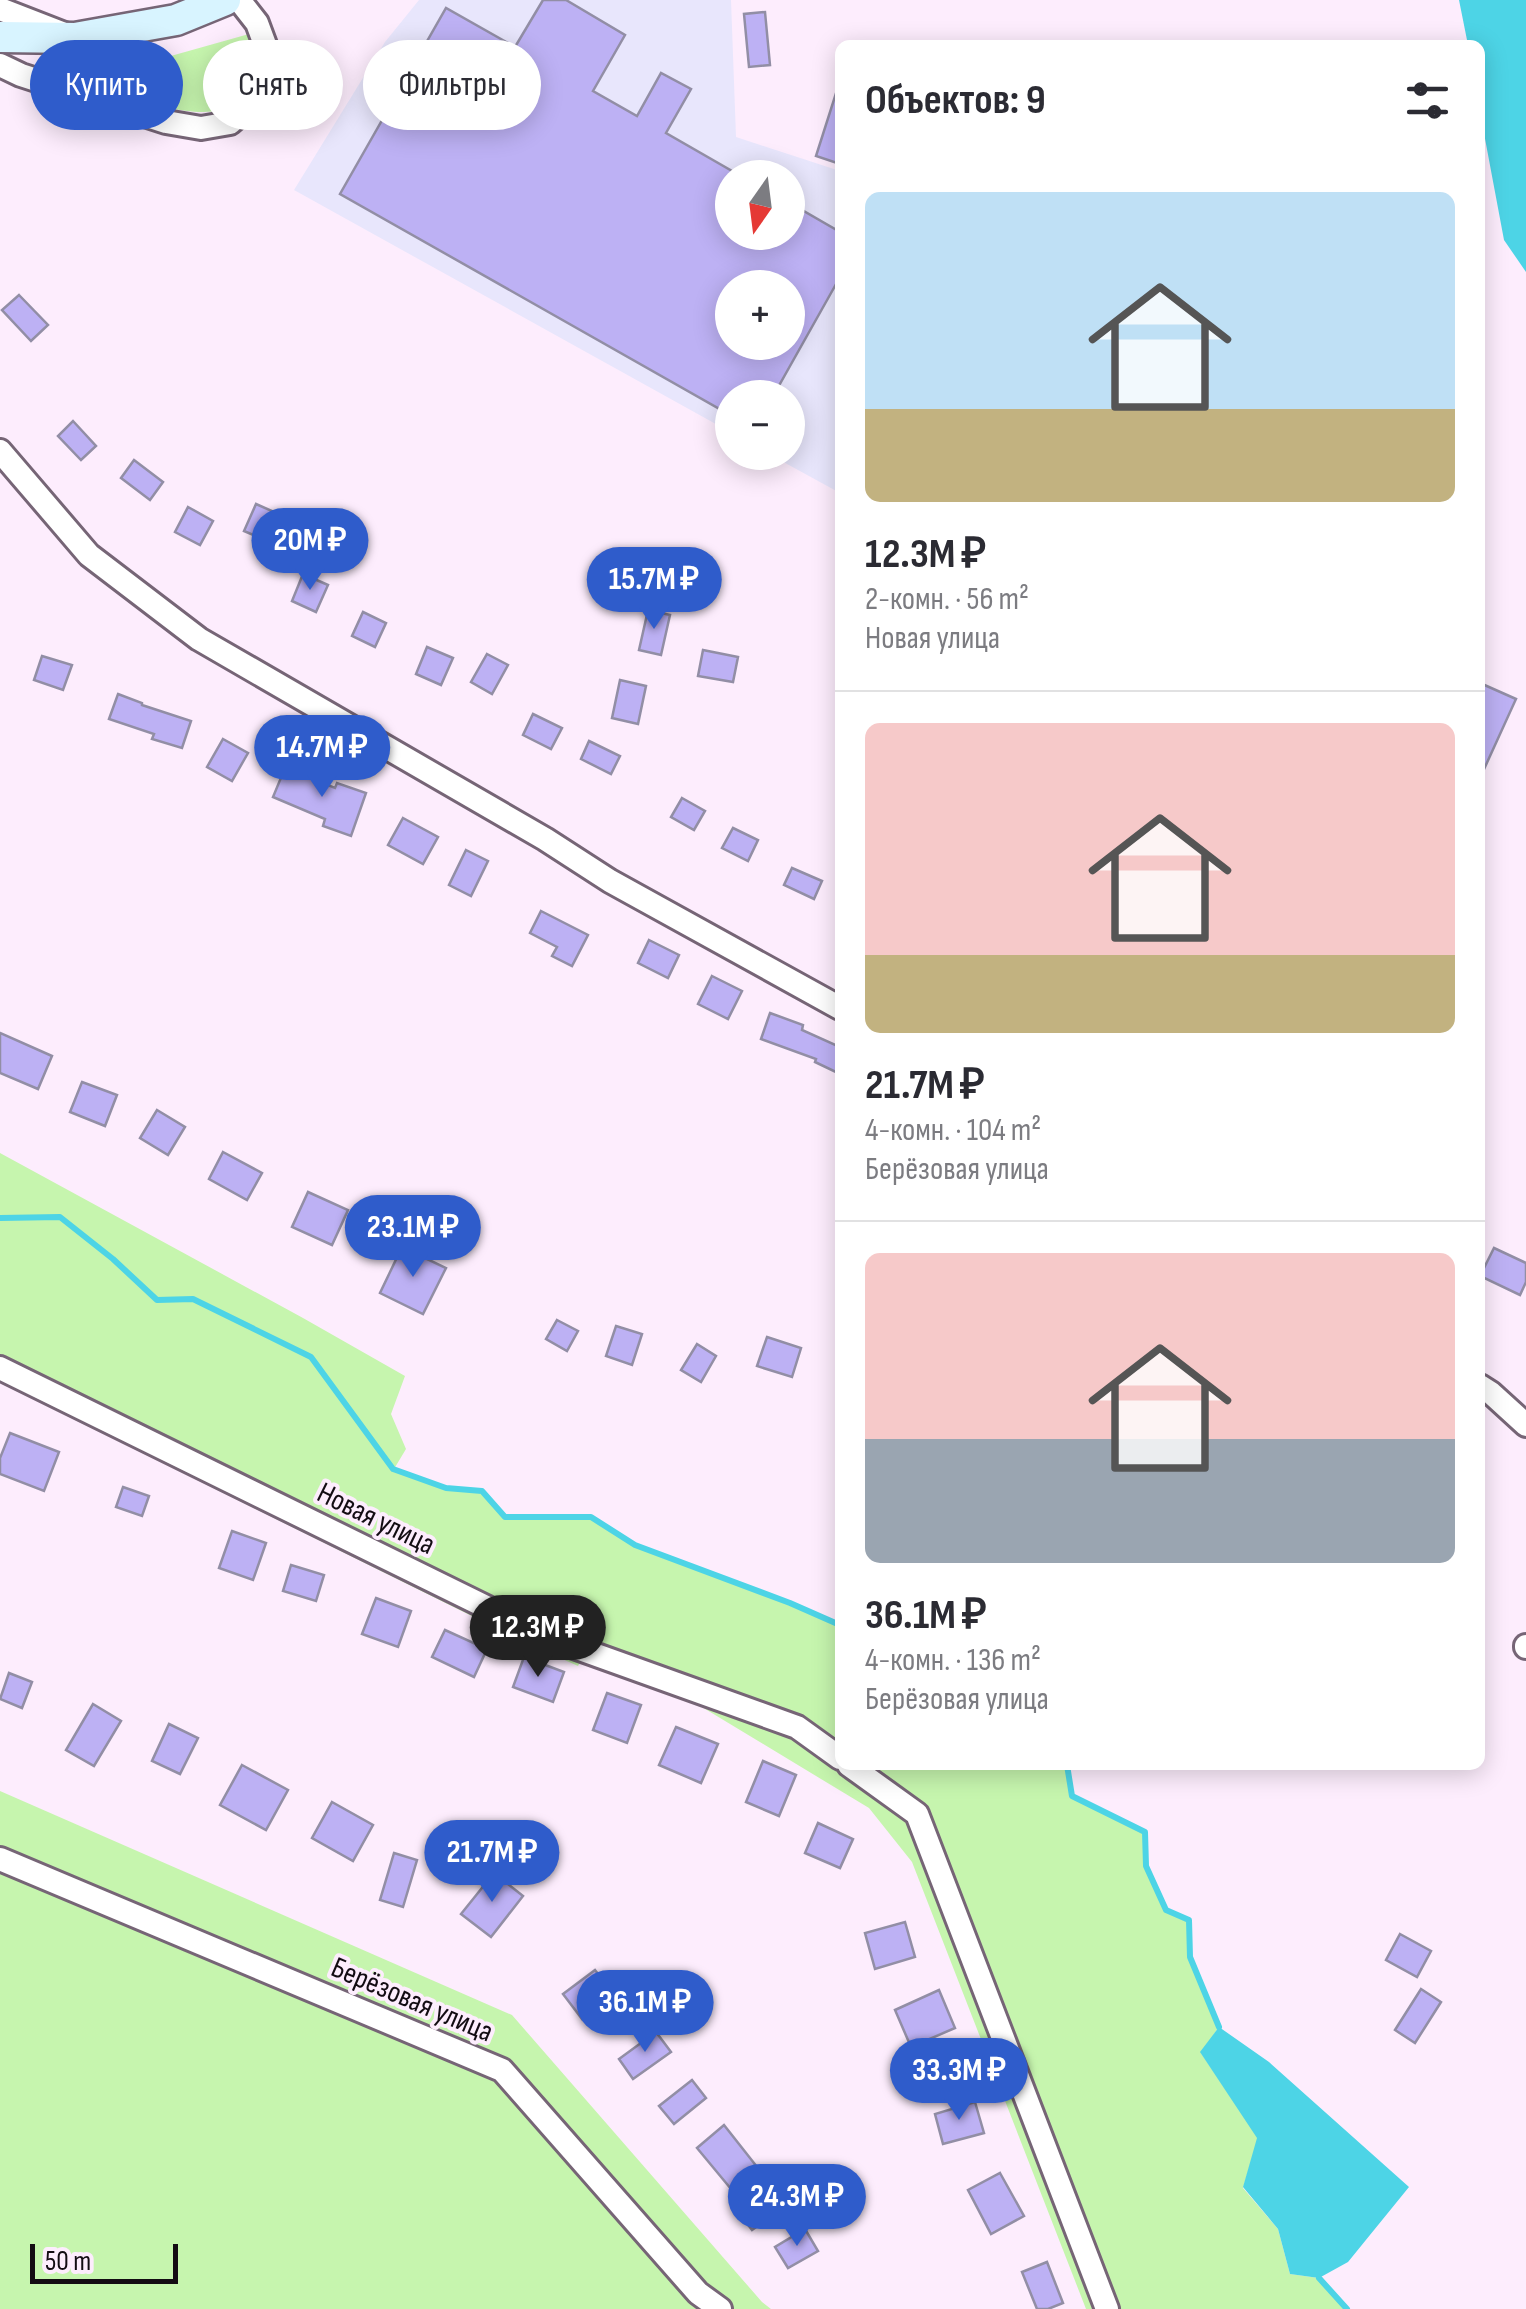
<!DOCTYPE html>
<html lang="ru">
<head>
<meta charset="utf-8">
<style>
  body { margin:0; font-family:"Sofia Sans Condensed",sans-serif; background:#f2f2f3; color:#2b2b33; height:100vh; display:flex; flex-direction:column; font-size:38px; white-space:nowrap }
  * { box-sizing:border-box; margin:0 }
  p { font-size:32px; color:#7c7c81 }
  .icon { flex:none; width:55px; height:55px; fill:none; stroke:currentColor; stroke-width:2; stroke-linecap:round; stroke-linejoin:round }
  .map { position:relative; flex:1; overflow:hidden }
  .drawer { position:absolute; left:835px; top:40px; width:650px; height:1730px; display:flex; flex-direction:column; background:#fff; border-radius:15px; box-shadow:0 5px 25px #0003 }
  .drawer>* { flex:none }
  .banner { position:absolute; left:30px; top:40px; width:655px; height:90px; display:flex; gap:20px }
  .needle { width:65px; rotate:194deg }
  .buttons { position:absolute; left:715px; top:160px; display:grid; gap:20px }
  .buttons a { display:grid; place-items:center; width:90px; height:90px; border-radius:50%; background:#fff; box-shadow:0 5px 25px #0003; font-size:50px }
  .scale { position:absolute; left:30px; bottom:25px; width:148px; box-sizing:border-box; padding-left:10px; border:5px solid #130c13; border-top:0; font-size:28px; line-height:35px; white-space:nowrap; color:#130c13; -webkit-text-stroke:8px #fdedfd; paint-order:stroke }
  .price { position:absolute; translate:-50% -85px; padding:0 22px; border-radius:35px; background:#2f5ccb; color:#fff; font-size:32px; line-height:65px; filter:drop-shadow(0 2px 5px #0008) }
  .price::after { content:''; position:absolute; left:50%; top:60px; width:30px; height:22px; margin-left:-15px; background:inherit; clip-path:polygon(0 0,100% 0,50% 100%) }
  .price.active { background:#222; color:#fff }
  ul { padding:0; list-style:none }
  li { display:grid; align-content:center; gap:20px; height:530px; padding:0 30px }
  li+li { border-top:2px solid #e1e1e2 }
  li span { display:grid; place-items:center; height:310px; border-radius:15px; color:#555 }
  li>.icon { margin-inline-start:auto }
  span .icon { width:180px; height:180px; fill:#fffc; stroke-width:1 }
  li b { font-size:42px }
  h2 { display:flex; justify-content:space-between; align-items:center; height:120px; padding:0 30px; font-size:42px }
  .tag { padding:0 35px; border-radius:45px; background:#fff; box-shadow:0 5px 25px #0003; font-size:35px; line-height:90px }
  .tag.active { background:#2f5ccb; color:#fff }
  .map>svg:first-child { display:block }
  .industrial { fill:#e8e6fc }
  .green { fill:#c6f5ae }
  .water { fill:#4dd4e6 }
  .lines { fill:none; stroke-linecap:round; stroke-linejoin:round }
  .stream { stroke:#4dd4e6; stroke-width:6 }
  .building { fill:#bdb1f4; stroke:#928ea5; stroke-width:2.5; fill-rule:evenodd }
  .street-casing { stroke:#766576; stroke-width:28 }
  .secondary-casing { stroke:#766576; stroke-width:35 }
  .street { stroke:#fff; stroke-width:22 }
  .secondary { stroke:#d8f4ff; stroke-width:30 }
  .labels { text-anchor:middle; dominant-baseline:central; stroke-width:8; stroke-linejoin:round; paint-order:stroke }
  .street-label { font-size:30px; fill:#130c13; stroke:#fdedfd }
</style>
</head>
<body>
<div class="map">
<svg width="1526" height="2309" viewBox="0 0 1526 2309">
  <rect width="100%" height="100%" fill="#fdedfd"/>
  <!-- industrial -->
  <g class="industrial">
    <path d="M419 0H543L522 37 598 82 625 35 566 0H731L736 137 840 171V232L788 202V178L745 177 447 8 341 193 732 416V433L294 190 385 42Z"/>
    <path d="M840 277V493L767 453 788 452V398L772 397Z"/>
  </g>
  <!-- green -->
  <g class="green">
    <path d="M249 34C258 55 258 74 243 91 236 99 228 107 219 110 183 121 86 83 47 73V67L156 76 153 61Z"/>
    <path d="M0 1153 303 1318 405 1376 391 1414 406 1449 394 1469 446 1488 482 1491 505 1517H591L635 1545 790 1603 840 1625V1765H1067L1072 1796 1145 1832 1146 1866 1166 1910 1189 1920 1190 1957 1219 2027 1201 2053 1258 2138 1243 2188 1278 2229 1290 2274 1319 2278 1347 2309H1086L912 1862 869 1808 677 1692 585 1652 578 1666 518 1639 0 1382Z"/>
    <path d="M0 1791 512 2015 762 2302 771 2309H0Z"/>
  </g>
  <!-- water -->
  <g class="water">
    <path d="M1459 0H1526V272L1504 240 1480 112V45H1468Z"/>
    <path d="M1219 2027 1269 2062 1409 2187 1348 2262 1319 2278 1290 2274 1278 2229 1243 2187 1257 2138 1200 2052Z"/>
  </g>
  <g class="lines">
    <!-- stream -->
    <g class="stream">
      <path d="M0 1218 60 1217 113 1259 157 1300 193 1299 311 1357 393 1469 446 1488 482 1491 505 1517H591L635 1545 790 1603 840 1625"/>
      <path d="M1067 1765 1072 1796 1145 1832 1146 1866 1166 1910 1189 1920 1190 1957 1219 2027"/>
      <path d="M1319 2278 1347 2309"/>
    </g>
  </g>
  <!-- building -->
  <g class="building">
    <path d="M543 0H566L625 35 593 91 637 116 661 73 691 89 666 133 732 171V232H788V202L840 232V277L772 398H732V416L340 194 446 8 515 47ZM732 288H788V342H732Z"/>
    <path d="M765 12 770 65 749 67 744 14Z"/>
    <path d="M837 90 840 91V164L816 156Z"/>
    <path d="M19 295 48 325 31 341 2 310Z"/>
    <path d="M73 421 96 446 81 460 58 436Z"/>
    <path d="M134 460 163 482 150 500 121 478Z"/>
    <path d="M256 504 290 519 279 546 244 531Z"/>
    <path d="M188 507 213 521 200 545 175 532Z"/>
    <path d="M303 574 328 585 316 612 292 601Z"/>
    <path d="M648 610 670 615 661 655 639 650Z"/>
    <path d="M363 612 386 623 375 647 352 636Z"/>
    <path d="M427 647 453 658 441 685 416 674Z"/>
    <path d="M703 650 738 657 733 682 698 676Z"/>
    <path d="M487 654 508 665 492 694 471 682Z"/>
    <path d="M42 656 72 665 63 690 34 680Z"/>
    <path d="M620 680 646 686 638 724 612 718Z"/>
    <path d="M1480 683 1516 699 1480 778Z"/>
    <path d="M118 694 142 703V705L191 721 182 748 152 739 154 734 109 719Z"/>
    <path d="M533 714 562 728 551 749 523 735Z"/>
    <path d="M223 739 248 753 232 781 207 767Z"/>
    <path d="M589 741 620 756 611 774 581 759Z"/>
    <path d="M285 768 335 788 337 783 366 793 351 836 323 826 325 819 273 797Z"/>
    <path d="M682 798 705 811 694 830 671 817Z"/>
    <path d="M403 818 438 837 423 864 388 845Z"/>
    <path d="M733 828 758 840 748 861 722 848Z"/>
    <path d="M466 850 488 861 471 896 449 885Z"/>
    <path d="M792 868 822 881 814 899 784 885Z"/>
    <path d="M541 911 588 935 572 966 552 956 557 947 530 933Z"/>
    <path d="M649 940 679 955 668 978 638 963Z"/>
    <path d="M712 976 742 991 728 1019 698 1004Z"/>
    <path d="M770 1013 803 1025 802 1030 840 1047V1074L815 1062 816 1059 761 1039Z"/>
    <path d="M0 1033 52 1056 38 1089 0 1073Z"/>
    <path d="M82 1082 117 1095 105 1126 70 1112Z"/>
    <path d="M157 1110 185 1127 168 1155 140 1138Z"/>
    <path d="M223 1152 262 1173 247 1200 209 1179Z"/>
    <path d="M308 1192 348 1210 332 1245 292 1227Z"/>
    <path d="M402 1247 446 1268 423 1314 380 1293Z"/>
    <path d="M1494 1248 1526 1263V1282L1520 1295 1480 1276Z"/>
    <path d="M557 1320 578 1331 567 1351 546 1339Z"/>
    <path d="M616 1326 642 1334 632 1365 606 1356Z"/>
    <path d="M767 1337 801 1348 792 1377 757 1366Z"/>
    <path d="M697 1344 716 1356 701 1382 681 1370Z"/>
    <path d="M10 1433 59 1452 44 1491 0 1474V1458Z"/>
    <path d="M123 1487 149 1496 142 1516 116 1507Z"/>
    <path d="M232 1531 266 1543 253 1580 219 1568Z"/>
    <path d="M291 1565 324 1575 316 1601 283 1591Z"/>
    <path d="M376 1598 411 1611 398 1647 362 1634Z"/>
    <path d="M445 1630 487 1649 474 1677 432 1657Z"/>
    <path d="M524 1657 564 1672 553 1702 513 1687Z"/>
    <path d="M9 1673 32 1682 22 1708 0 1699Z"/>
    <path d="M607 1693 641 1705 627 1743 593 1730Z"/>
    <path d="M93 1704 121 1721 94 1766 66 1750Z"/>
    <path d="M169 1724 198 1738 180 1774 152 1761Z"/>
    <path d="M676 1727 718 1744 701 1783 659 1765Z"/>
    <path d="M763 1761 796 1775 779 1816 746 1802Z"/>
    <path d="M242 1765 288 1790 266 1830 220 1805Z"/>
    <path d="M332 1802 373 1825 353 1861 312 1838Z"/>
    <path d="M818 1823 853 1839 840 1868 805 1853Z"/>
    <path d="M394 1853 417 1860 403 1907 380 1900Z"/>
    <path d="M494 1873 523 1896 491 1937 461 1914Z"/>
    <path d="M905 1922 915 1957 875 1969 865 1933Z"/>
    <path d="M1400 1934 1431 1951 1417 1977 1386 1960Z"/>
    <path d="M595 1970 614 1994 582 2019 563 1994Z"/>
    <path d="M1421 1989 1441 2002 1415 2043 1395 2030Z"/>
    <path d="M939 1990 955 2028 911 2047 895 2010Z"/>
    <path d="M656 2032 671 2052 633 2079 619 2059Z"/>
    <path d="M692 2080 706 2098 674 2124 659 2106Z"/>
    <path d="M975 2102 984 2133 943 2144 935 2114Z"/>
    <path d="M724 2125 787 2205 752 2230 734 2206 741 2201 697 2148Z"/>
    <path d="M1000 2173 1024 2216 991 2234 968 2190Z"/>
    <path d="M805 2229 818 2251 788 2268 775 2247Z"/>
    <path d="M1047 2262 1063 2303 1048 2309H1037L1022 2272Z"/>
  </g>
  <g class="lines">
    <defs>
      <g id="street">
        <path d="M0 9 67 35"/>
        <path d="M0 65 21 75 166 122 201 128 230 123 253 103 264 78 267 50 257 23 239 0"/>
        <path d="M0 451 89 555 199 639 545 839 610 881 840 1008"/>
        <path d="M0 1368 549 1638 797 1727 840 1758"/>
        <path d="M1480 1386 1491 1393 1526 1425"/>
        <path d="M1526 1646V1647"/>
        <path d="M849 1765 917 1814 1107 2309"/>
        <path d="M0 1859 502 2070 698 2293 720 2309"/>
      </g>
      <path id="secondary" d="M0 37 75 38 176 20 225 0"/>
    </defs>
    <!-- street casing -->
    <use href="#street" class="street-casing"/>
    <!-- secondary casing -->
    <use href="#secondary" class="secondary-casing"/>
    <!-- street -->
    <use href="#street" class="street"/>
    <!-- secondary -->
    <use href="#secondary" class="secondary"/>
  </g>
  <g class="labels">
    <!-- street labels -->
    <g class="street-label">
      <text transform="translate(376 1519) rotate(26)">Новая улица</text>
      <text transform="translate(412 2000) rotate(23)">Берёзовая улица</text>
    </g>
  </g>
</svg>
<div class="buttons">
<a><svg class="needle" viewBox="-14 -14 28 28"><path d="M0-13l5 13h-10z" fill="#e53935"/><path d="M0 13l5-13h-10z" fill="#7c7c81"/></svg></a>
<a>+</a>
<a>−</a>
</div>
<div class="scale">50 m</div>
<b class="price" style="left:310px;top:593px">20M ₽</b>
<b class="price" style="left:654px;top:632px">15.7M ₽</b>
<b class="price" style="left:322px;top:800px">14.7M ₽</b>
<b class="price" style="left:413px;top:1280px">23.1M ₽</b>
<b class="price active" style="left:538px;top:1680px">12.3M ₽</b>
<b class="price" style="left:492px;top:1905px">21.7M ₽</b>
<b class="price" style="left:645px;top:2055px">36.1M ₽</b>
<b class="price" style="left:959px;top:2123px">33.3M ₽</b>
<b class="price" style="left:797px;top:2249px">24.3M ₽</b>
<div class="banner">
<a class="tag active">Купить</a>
<a class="tag">Снять</a>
<a class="tag">Фильтры</a>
</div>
<section class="drawer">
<h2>Объектов: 9<svg class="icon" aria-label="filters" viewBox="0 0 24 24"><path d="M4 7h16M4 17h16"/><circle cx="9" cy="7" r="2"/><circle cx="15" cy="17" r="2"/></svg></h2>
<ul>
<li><span style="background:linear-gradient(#bfe0f5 70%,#c2b280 0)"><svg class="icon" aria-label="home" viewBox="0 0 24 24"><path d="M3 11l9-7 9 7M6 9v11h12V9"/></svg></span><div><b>12.3M ₽</b><p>2-комн. · 56 m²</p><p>Новая улица</p></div></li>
<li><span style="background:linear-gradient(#f6c9c9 75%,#c2b280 0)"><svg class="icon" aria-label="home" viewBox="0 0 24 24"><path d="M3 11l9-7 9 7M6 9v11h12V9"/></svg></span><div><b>21.7M ₽</b><p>4-комн. · 104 m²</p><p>Берёзовая улица</p></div></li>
<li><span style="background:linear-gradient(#f6c9c9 60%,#9aa5b1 0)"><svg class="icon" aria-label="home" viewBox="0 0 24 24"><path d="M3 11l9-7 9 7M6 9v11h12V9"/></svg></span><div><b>36.1M ₽</b><p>4-комн. · 136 m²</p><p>Берёзовая улица</p></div></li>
</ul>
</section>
</div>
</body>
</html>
